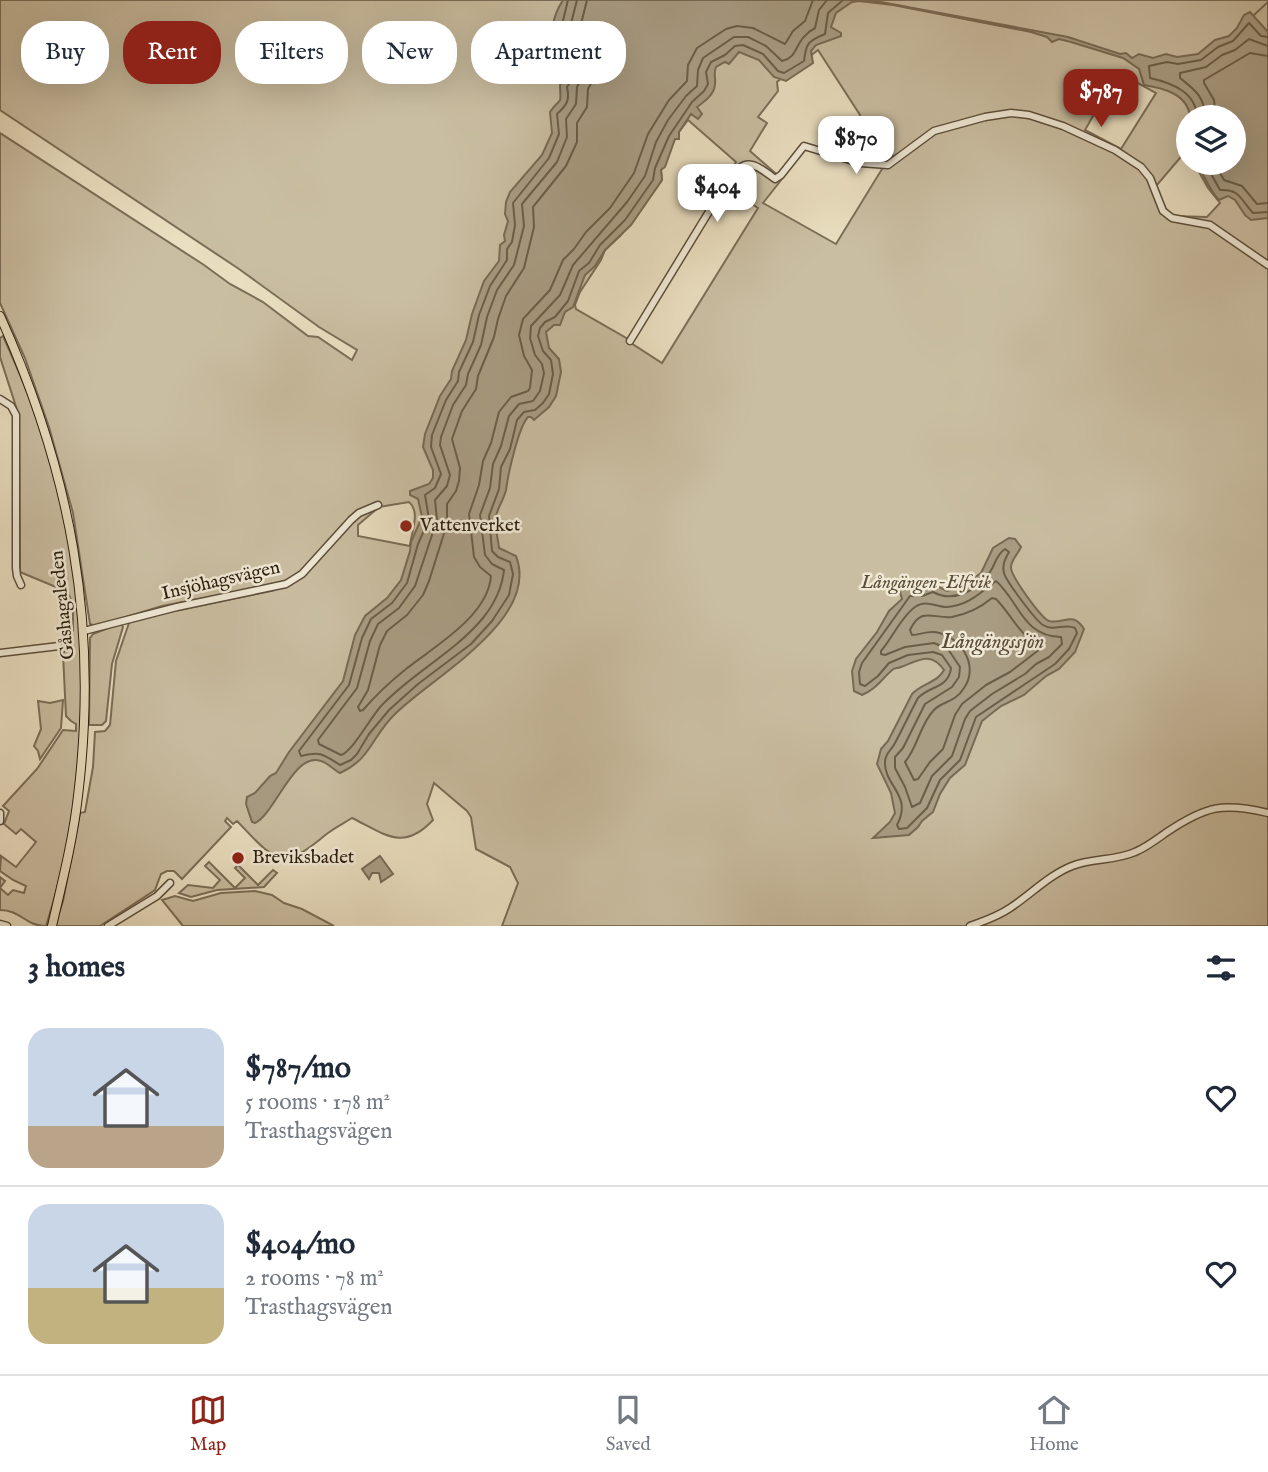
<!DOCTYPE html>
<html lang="en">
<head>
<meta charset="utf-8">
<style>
  body { margin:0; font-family:"IM FELL English",serif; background:#f2f2f3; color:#1f2937; height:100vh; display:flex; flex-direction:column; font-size:26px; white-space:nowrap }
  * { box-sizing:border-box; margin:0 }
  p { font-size:23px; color:#747a83 }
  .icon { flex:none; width:38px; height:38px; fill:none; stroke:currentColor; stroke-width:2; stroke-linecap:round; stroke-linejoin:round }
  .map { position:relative; height:926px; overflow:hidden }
  .side { display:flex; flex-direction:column; background:#fff; flex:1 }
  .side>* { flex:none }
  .top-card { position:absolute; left:21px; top:21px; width:700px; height:63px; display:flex; gap:14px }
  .controls { position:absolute; left:1176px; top:105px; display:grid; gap:14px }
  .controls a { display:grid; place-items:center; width:70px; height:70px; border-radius:50%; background:#fff; box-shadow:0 7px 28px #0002; font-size:35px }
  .price { position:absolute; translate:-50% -60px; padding:0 16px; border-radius:14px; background:#fff; color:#222; font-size:23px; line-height:46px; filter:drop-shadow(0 2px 4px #0008) }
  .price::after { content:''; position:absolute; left:50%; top:42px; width:21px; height:16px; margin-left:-10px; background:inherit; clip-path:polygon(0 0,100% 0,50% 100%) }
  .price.selected { background:#8f2418; color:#fff }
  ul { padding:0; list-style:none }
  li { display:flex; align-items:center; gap:21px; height:175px; padding:0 28px }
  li+li { border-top:2px solid #e0e1e3 }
  li span { display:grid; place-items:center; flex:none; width:196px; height:140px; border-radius:21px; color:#555 }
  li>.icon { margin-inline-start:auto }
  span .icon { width:84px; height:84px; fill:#fffc; stroke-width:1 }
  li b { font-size:30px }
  h2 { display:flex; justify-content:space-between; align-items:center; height:84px; padding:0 28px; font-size:30px }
  .pill { padding:0 24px; border-radius:28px; background:#fff; box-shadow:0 7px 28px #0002; font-size:24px; line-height:63px }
  .pill.selected { background:#8f2418; color:#fff }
  .dock { display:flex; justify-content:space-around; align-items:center; height:98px; border-top:2px solid #e0e1e3; background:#fff; font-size:19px; color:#747a83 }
  .dock a { display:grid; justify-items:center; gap:4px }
  .dock .selected { color:#8f2418 }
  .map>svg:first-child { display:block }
  .green { fill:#cabea2; stroke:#7b6e58; stroke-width:2; fill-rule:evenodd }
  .water { fill:#a99d84; stroke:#776a54; stroke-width:2 }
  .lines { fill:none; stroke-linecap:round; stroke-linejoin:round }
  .shore { stroke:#6a5e48; stroke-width:2 }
  .stream { stroke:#776a54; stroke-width:2 }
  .minor-casing { stroke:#5c4e3a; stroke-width:9 }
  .major-casing { stroke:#2c1e0d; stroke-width:10 }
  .minor { stroke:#f1ead7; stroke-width:6 }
  .major { stroke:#eadfc1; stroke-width:8 }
  .poi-dot { fill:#8f2418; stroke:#f1ead7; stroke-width:2.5 }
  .labels { text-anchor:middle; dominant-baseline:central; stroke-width:5; stroke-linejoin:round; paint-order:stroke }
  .poi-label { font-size:19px; fill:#2c1e0d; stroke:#f1ead7; text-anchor:start }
  .street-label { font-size:19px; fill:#2c1e0d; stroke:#f1ead7 }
  .park-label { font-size:19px; font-style:italic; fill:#5b4e3a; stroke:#f1ead7 }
  .water-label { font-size:21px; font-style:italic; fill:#584a37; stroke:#f1ead7 }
</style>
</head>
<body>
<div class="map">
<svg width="1268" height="926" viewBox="0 0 1268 926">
  <rect width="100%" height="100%" fill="#eadfc1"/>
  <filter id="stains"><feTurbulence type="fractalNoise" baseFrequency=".00286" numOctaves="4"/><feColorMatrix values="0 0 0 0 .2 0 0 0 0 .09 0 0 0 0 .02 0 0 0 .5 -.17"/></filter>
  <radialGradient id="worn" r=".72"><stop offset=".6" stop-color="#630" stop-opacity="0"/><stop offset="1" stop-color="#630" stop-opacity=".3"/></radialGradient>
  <!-- green -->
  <g class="green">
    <path d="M0 0H1268V926H502L518 883 510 867 476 849 471 817 467 811 434 783 427 804 433 820C403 852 385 834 352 818 344 823 336 827 328 833 308 848 291 869 265 849 255 841 246 830 237 821L233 824 227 818 225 821 231 827 182 879 174 871H167L161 874 155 890 100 926H55L63 901 80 813 85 812 93 767 95 732 105 731 110 725 116 661 130 620 271 591 275 590 278 584 162 606 96 626 90 624 73 513 49 427 25 358 0 303V133L204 265 230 284 263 302 308 336 318 337 352 360 357 350 319 327 239 269 0 110ZM818 50 860 115 859 119 894 157 882 169 836 244 763 203 782 179 750 151 767 123 758 117 778 91 777 82ZM1118 72 1156 93 1121 149 1085 130ZM1188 117H1234V163H1194L1208 188 1220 203 1207 217 1173 216C1164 208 1156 199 1156 186L1185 152 1188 155ZM688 120 736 162 722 185 758 208 662 363 631 343 628 339 576 309 575 305 580 292 601 260 605 250 620 236 641 210 662 180 661 170C668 163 670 148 675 139H679V132ZM409 502C421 512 411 532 410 546L358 536V525L379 507Z"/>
    <path d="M3 336C21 377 39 417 51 460 93 607 93 780 46 926 25 926 21 910 0 910V877L5 881 0 888 8 895 13 890 24 893 26 886 13 880 0 871 1 856 16 867 36 842 21 829 16 834 4 824 9 811 3 806 37 769 63 730 76 731V724L71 721 66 716 63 654 67 648 65 640 73 631V606L68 592 20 572 19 416 0 357V338Z"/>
    <path d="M121 623 123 627 112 664 106 721 102 725H89L90 638 93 634Z"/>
    <path d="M63 700 61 728 40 759 38 751 34 746 41 729 38 701 50 703Z"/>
    <path d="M209 862 235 888 245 878 235 868 238 865 258 885 273 870 277 873 264 887 217 890 191 897 179 893 188 885 213 888 220 880 205 866Z"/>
    <path d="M255 891 272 895 284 903 302 909 334 926H183L162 900 175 896 193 901 221 893Z"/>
  </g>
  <!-- water -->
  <g class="water">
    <path d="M563 0H860L881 2 1068 37 1120 54 1126 53 1132 58 1139 54 1153 58 1166 54 1177 57 1198 54 1215 40 1229 36 1237 28 1244 15 1250 12 1268 32V218L1251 220 1245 215 1235 200 1228 196 1219 200C1208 189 1205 174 1195 163H1234V117H1190C1188 94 1163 88 1144 85L1139 69 1123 58 1071 42 1059 39 1052 42 1047 37 1031 32 893 5 859 1 852 2 836 13 831 27 841 33V36L816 45 811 51 813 63 786 81 774 77 759 60 739 52 729 64 725 62 716 67C713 75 716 77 715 84 715 94 704 102 697 107L702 114 698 119 691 114 679 132V139H675L665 167 661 170 662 180 631 225 605 250 595 266 585 275 573 307 565 312 560 325H554L546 332 549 348 559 359 561 372 556 396 549 407 534 420 531 417H528C518 428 508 475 506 490 504 499 498 507 496 516 494 525 498 538 499 548L516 556C541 620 430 678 394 715 371 738 371 759 340 773 334 770 328 763 321 761 294 751 275 814 255 823L252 822 246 804 247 797 255 793 270 776 276 773 289 752 343 681 355 635 365 616 387 598 401 580 410 551 411 542 422 517 418 499 410 495V491L429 484 433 478V470L423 447 425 434 440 396 451 379 452 371 466 340 472 314 484 281 499 261 500 245 505 241 504 235 508 221 505 214 506 202 510 192 542 155 552 133 550 112C561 95 561 109 560 85L572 68C570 59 564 56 558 49 547 35 554 14 563 0Z"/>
    <path d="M1009 538 1015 539 1021 547C1018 554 1011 560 1011 567 1010 575 1041 618 1049 621 1064 625 1072 610 1084 629L1075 652 1059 669 1046 676 1024 695 1001 706 982 721 965 765 950 778 940 794 933 812 922 821 918 827 909 835 873 838 890 822 895 813 891 793 877 764 881 749 888 741 912 694C922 683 937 683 944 670 931 651 919 660 901 667 896 669 895 667 891 671 881 680 876 689 862 695L854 691 852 671 856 659 877 632 889 611 902 599 897 581H901C911 592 921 589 933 584L947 591 963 586 981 573 993 548Z"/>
    <path d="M380 856 393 874 381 882 379 873H372L369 879 362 869Z"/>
  </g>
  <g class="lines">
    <!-- shore -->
    <g class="shore">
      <path d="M568 0 559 37 576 58 578 70 567 87C570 100 567 105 557 114L559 134 549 158 513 203 515 225 512 242 507 249V260L490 286 479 315 473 342 459 372 458 381 446 400 432 435 431 447 441 474 435 488 425 495 429 519 418 544 407 583 392 603 371 619 362 638 349 685 299 751 301 756C321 751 323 754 340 765L351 760 357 754 369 734 389 710 418 684 471 644 492 621 509 595 513 574 510 562 498 557 492 551 489 516 499 489 501 467 510 449 517 420 524 412 535 410 543 403 549 394 553 374 551 360 543 351 538 336 540 328 545 322 555 317 568 301 579 271 589 263 600 245 625 220 653 180 655 168 669 136 692 102 704 91 708 84 706 72 711 62 725 55 735 46 743 45 763 54 778 71 784 73 804 61C806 43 808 41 825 34L828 13 843 0"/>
      <path d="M577 0 568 35 584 54 587 68 577 87 576 104 566 119 567 137 557 162 522 204 524 226 514 265 497 290 487 317 481 345 468 374 466 385 453 405 441 437 440 445 450 475 447 486 435 500 437 520 415 586 399 608 378 624 370 641 357 688 318 740 319 744 341 755C352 752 371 717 381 706 412 673 454 653 483 618 495 603 502 589 504 570L492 564 485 555 480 515 490 488 493 464 501 446 509 416 519 404 533 401 540 391 544 373 542 364 535 355 530 338 531 326 560 295 573 265 627 202 645 176 656 142 668 120 686 96 697 86 698 70 703 58 734 37H748L766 46 782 61C800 57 793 40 815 28L819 10 827 0"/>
      <path d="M587 0 579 32 594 51 598 63 597 73 588 89 587 107 577 123V142L566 166 533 207 534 227 524 268 506 296 498 319 494 337 478 376 476 389 462 411 452 439 460 468 459 481 456 491 447 504V524L429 581 423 595 407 615 387 631 380 645 368 690 358 707 360 711 363 710C376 695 391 681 406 669 435 646 488 616 491 576L480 567 474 557 469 514 479 485 483 461 491 443 499 412 511 397 528 391 530 388 532 370 524 356 519 335 523 319 550 290 563 260 574 249 586 232 610 208 634 173 648 134 669 100 687 81 688 65 697 48 726 29 737 26 753 28 785 44 793 31 805 21 813 0"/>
      <path d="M1197 117C1196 92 1172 83 1150 78L1149 66 1167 62 1178 64 1201 60 1218 47 1233 41 1249 23 1261 36 1268 37"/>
      <path d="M1205 117C1205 97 1195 90 1180 78V73L1206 67 1222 55 1235 50 1249 39 1268 46"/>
      <path d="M1216 117 1214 100 1204 83V80L1250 53 1268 56"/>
      <path d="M1205 163 1220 190C1240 189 1240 199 1253 213L1268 212"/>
      <path d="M1214 163 1224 180 1242 186 1257 204 1268 203"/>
      <path d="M1005 549 1009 552C1005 559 1002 565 1004 573 1006 581 1036 621 1043 625 1054 632 1064 623 1075 628L1077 633 1069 649 1055 664 976 717 960 760 940 780 927 808 907 828 899 829 897 825C913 795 884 786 885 762 885 753 891 751 895 743 903 728 910 713 918 698 929 686 949 688 951 668L942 655 933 652 908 655 889 663 878 676 865 686 860 684 859 672 862 663 910 596H922L933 592C953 603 978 591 990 572 996 563 996 555 1005 549Z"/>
      <path d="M996 581C1019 601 1023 637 1061 637L1062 644 1049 657 1036 664 1025 674 992 694 970 711 965 719 952 756 932 776 920 803 912 807 905 787 895 768V757L903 748 925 704 952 687 959 677 960 667 948 649 934 643 905 647 885 655 881 654V651C893 637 901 617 915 607 926 599 936 607 947 607 968 606 981 592 996 581Z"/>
      <path d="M992 598 996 599C1011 614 1019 635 1039 645L1040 649 1010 672 986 685 962 704 955 715 943 749 930 762 918 779 914 780 905 762C918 747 920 724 934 710 942 701 955 703 964 688 980 665 960 635 934 632 926 631 920 635 912 635L910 630C921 606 933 619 952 617 968 614 980 608 992 598Z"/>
    </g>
    <!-- stream -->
    <path class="stream" d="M1254 15 1268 2"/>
    <defs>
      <g id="minor">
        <path d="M630 341 724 187C743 159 748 158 775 179L781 175 804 146 860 163 888 165 934 131 985 117 1011 113 1029 115 1063 126 1115 150 1141 167 1150 178 1163 211 1172 218 1210 225 1268 265"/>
        <path d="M0 399 11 406 16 415V568L17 576 21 585"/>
        <path d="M84 631 177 607 286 584 302 574 351 520 359 513 378 505"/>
        <path d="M0 653 59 646"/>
        <path d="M0 813V821"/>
        <path d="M0 924 7 926"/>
        <path d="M108 926 157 896 170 883"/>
        <path d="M970 926C984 921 997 917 1010 908 1030 895 1049 875 1072 866 1092 858 1115 861 1135 852 1147 847 1157 839 1167 832 1206 806 1223 802 1268 813"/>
      </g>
      <path id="major" d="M0 316C71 473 99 624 78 796 73 840 62 883 52 926"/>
    </defs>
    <!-- minor casing -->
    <use href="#minor" class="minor-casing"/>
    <!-- major casing -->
    <use href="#major" class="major-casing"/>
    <!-- minor -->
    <use href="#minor" class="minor"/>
    <!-- major -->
    <use href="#major" class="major"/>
  </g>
  <!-- markers -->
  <g class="poi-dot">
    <circle cx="406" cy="526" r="7"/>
    <circle cx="238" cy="858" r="7"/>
  </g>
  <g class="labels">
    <!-- poi labels -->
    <g class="poi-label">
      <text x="420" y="526">Vattenverket</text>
      <text x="252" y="858">Breviksbadet</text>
    </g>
    <!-- street labels -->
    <g class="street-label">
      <text transform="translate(221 581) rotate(-13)">Insjöhagsvägen</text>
      <text transform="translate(63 605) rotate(-96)">Gåshagaleden</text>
    </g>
    <!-- park labels -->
    <g class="park-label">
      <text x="926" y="583">Långängen-Elfvik</text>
    </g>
    <!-- water labels -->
    <g class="water-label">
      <text x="993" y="642">Långängssjön</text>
    </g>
  </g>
  <rect width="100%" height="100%" filter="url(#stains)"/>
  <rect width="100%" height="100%" fill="url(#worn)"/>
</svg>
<div class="controls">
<a><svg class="icon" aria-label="layers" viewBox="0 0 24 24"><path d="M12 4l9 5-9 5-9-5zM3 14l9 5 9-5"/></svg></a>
</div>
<b class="price selected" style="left:1101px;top:129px">$787</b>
<b class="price" style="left:856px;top:176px">$870</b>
<b class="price" style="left:717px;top:224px">$404</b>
<div class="top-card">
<a class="pill">Buy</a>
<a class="pill selected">Rent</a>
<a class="pill">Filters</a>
<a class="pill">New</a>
<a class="pill">Apartment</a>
</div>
</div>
<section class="side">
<h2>3 homes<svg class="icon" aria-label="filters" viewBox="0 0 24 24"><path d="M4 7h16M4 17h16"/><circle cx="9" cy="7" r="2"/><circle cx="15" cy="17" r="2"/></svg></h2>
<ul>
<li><span style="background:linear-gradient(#c9d6e8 70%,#b9a48a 0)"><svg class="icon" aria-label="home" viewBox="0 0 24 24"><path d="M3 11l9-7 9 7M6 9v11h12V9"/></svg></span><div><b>$787/mo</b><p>5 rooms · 178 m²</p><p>Trasthagsvägen</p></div><svg class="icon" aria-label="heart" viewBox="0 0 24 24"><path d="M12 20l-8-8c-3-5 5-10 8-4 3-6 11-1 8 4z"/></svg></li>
<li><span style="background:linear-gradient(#c9d6e8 60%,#c2b280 0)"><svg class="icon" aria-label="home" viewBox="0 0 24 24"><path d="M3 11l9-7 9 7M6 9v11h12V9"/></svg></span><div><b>$404/mo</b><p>2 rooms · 78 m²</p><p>Trasthagsvägen</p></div><svg class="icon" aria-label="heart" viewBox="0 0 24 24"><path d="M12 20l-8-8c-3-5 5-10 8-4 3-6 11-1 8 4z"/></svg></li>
</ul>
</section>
<nav class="dock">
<a class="selected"><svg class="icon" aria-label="map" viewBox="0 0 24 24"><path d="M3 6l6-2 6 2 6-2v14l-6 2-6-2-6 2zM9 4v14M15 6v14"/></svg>Map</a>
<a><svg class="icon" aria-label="saved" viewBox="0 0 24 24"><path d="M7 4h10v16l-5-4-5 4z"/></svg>Saved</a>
<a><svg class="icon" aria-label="home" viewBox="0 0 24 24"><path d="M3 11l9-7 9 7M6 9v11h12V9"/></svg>Home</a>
</nav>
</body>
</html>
